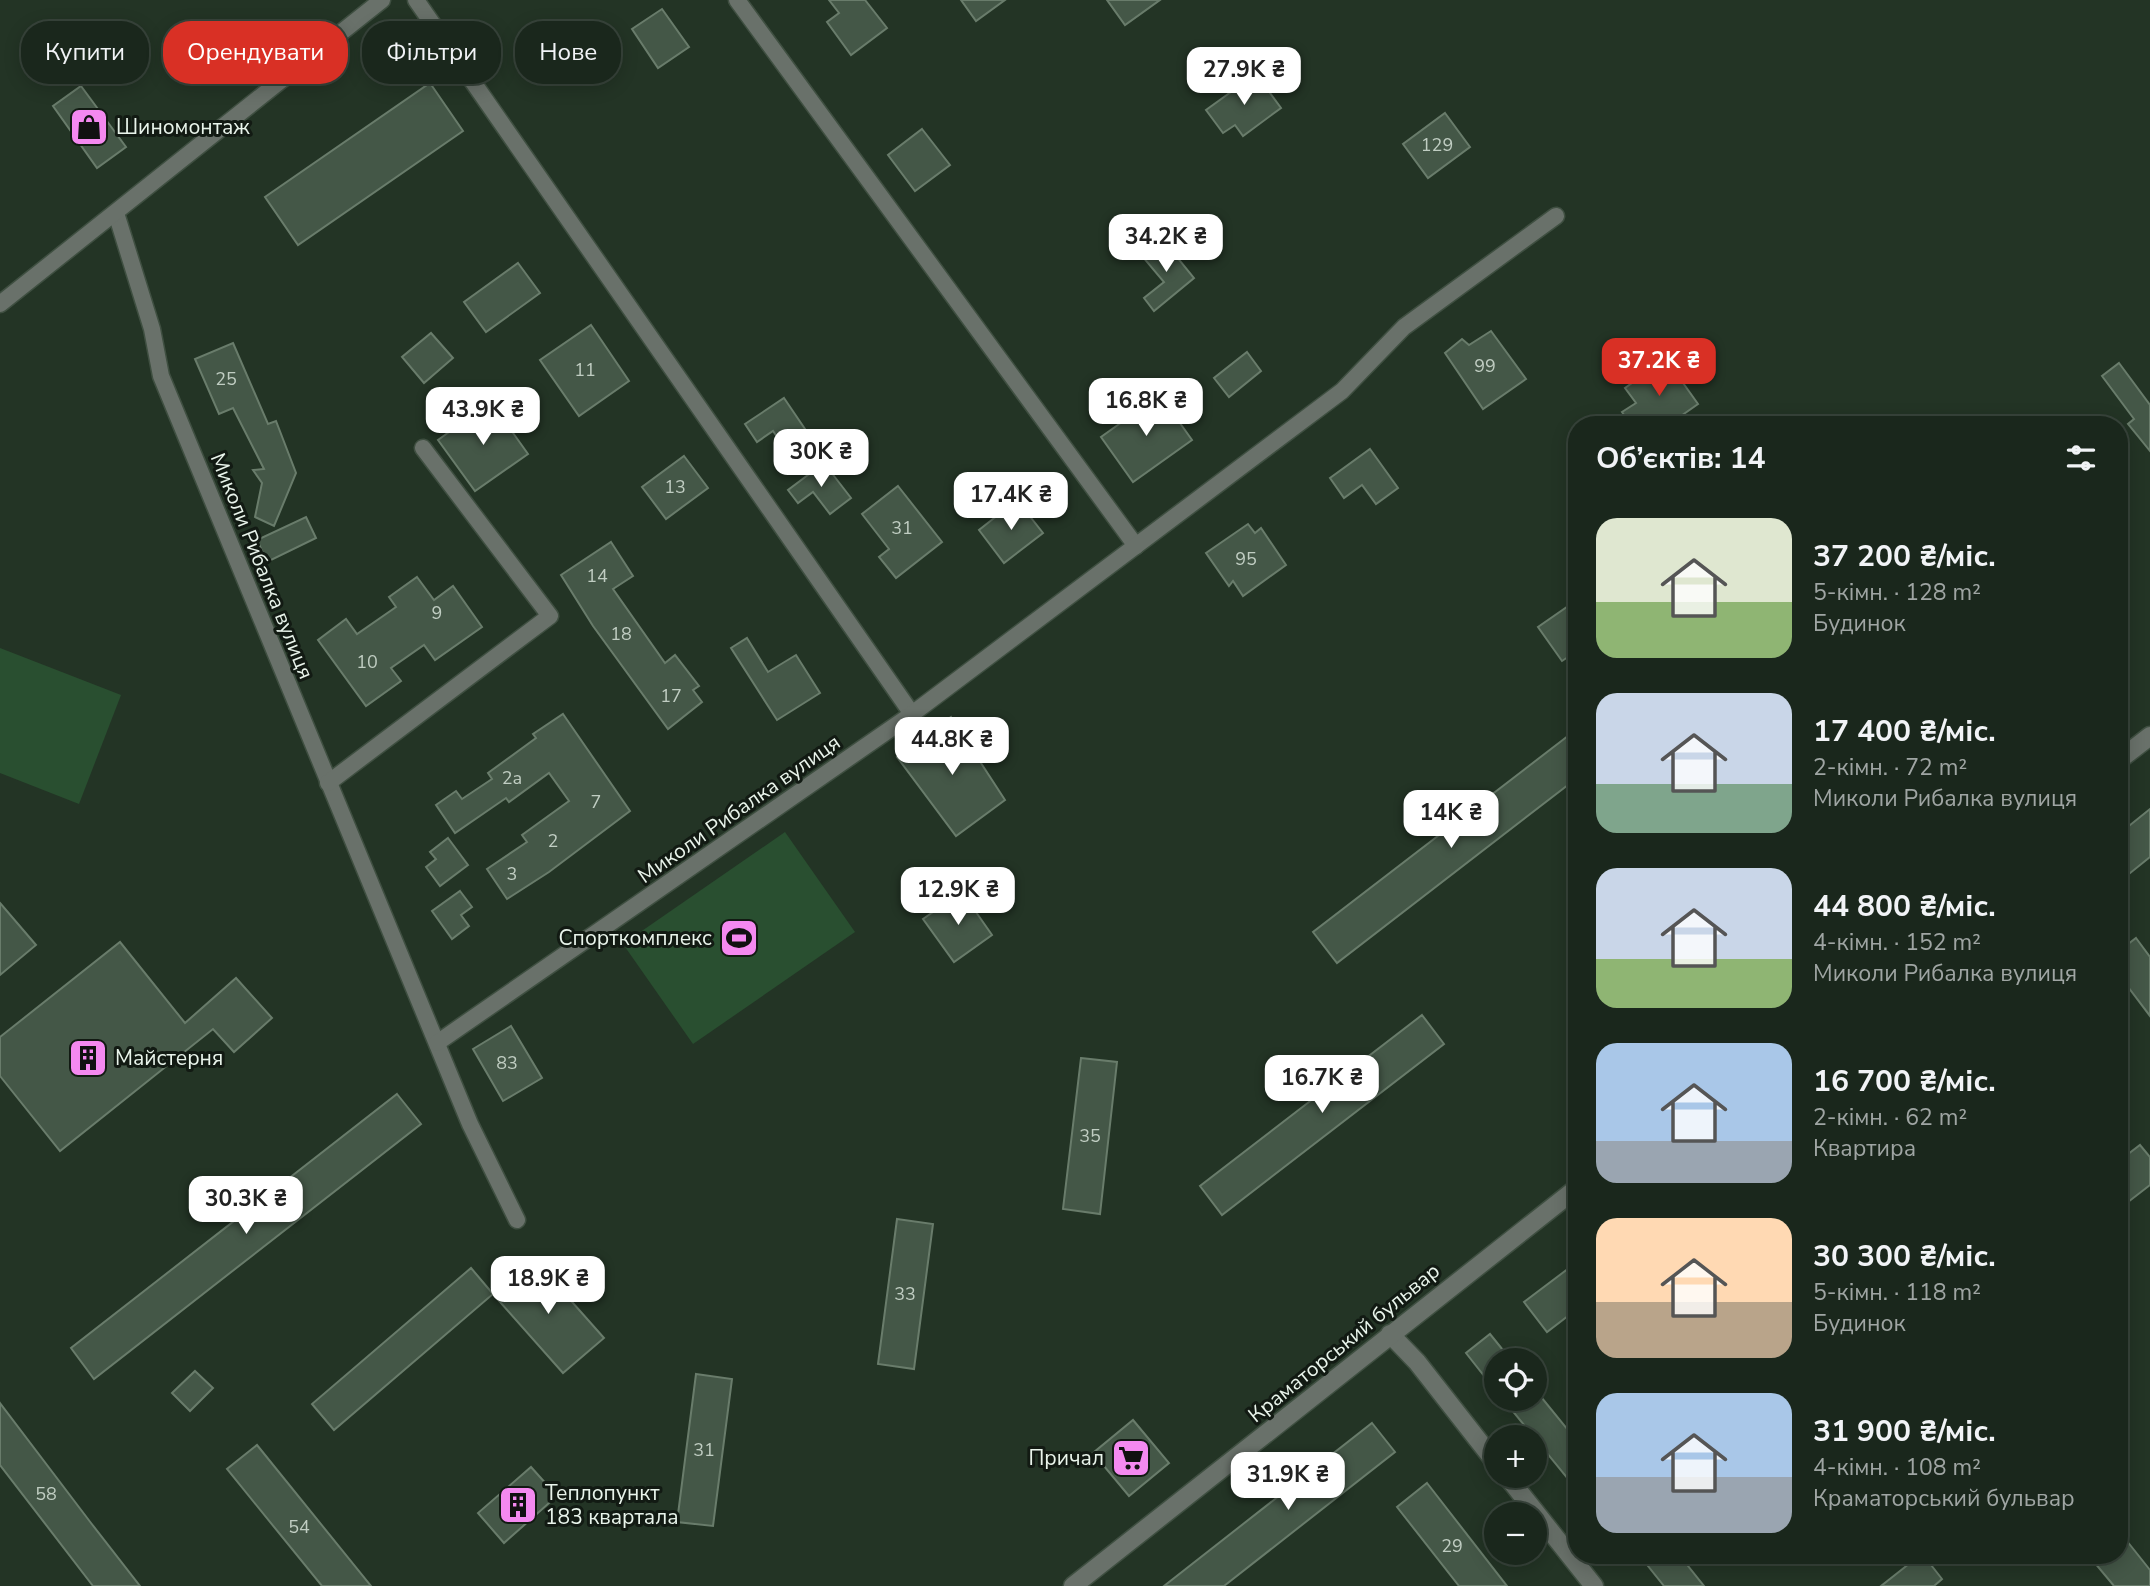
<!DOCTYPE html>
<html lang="uk">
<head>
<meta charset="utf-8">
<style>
  body { margin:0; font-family:"Nunito Sans",sans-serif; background:#232f25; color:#f1f3f6; height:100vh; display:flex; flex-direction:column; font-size:26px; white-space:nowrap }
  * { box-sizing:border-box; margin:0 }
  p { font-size:23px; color:#9fa5a3 }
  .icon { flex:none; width:38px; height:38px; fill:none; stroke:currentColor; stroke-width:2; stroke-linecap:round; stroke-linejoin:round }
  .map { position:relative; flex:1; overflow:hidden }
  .side { position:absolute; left:1568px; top:416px; width:560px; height:1148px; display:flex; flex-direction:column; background:#1a271c; border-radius:28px; box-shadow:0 4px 18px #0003,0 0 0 2px #38443b }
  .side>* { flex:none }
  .top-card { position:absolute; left:21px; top:21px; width:665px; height:63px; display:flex; gap:14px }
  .fabs { position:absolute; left:1484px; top:1348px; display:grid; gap:14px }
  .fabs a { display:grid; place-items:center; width:63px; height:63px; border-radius:50%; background:#1a271c; box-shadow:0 4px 18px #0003,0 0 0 2px #38443b; font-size:35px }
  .price { position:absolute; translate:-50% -60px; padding:0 16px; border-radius:14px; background:#fff; color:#222; font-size:23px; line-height:46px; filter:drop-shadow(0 2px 4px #0008) }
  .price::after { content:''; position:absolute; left:50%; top:42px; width:21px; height:16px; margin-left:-10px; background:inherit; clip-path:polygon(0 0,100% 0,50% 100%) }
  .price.selected { background:#d93025; color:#fff }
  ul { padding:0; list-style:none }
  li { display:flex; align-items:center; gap:21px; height:175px; padding:0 28px }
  li span { display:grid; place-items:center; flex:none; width:196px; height:140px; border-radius:21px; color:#555 }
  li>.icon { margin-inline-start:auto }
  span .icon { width:84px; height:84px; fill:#fffc; stroke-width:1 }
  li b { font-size:30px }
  h2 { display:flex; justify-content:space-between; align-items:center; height:84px; padding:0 28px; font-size:30px }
  .pill { padding:0 24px; border-radius:28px; background:#1a271c; box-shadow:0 4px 18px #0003,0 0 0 2px #38443b; font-size:24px; line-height:63px }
  .pill.selected { background:#d93025; color:#fff }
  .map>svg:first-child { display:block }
  .green { fill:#294f30 }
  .building { fill:#445747; stroke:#697c6b; stroke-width:2 }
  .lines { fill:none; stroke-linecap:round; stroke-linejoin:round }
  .minor-casing { stroke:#3f4f41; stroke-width:19 }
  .tertiary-casing { stroke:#3f4f41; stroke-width:21 }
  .minor { stroke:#69716a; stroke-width:16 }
  .tertiary { stroke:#69716a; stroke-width:18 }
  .labels { text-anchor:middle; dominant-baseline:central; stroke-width:6; stroke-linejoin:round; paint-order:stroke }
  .number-label { font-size:18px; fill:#c0cdc2 }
  .poi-label { font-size:21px; fill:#e9f4eb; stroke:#121a13; text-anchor:start }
  .street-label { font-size:21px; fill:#e9f4eb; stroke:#121a13 }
</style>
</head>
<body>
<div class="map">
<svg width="2150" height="1586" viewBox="0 0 2150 1586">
  <rect width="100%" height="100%" fill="#233425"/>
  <!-- green -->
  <g class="green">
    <path d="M0 648 121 695 79 804 0 773Z"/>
    <path d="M785 832 855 932 693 1044 623 944Z"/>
  </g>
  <!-- building -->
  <g class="building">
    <path d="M829 0H865L887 28 851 55 827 22 839 13Z"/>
    <path d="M961 0H1005L976 21Z"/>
    <path d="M1107 0H1160L1125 25Z"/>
    <path d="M662 9 689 47 658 68 632 29Z"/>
    <path d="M1256 74 1281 108 1243 136 1235 125 1223 133 1206 110Z"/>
    <path d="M430 83 463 131 298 245 265 197Z"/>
    <path d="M81 86 126 147 97 168 53 106Z"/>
    <path d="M1445 113 1470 147 1428 178 1403 144Z"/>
    <path d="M922 129 950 165 915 191 888 155Z"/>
    <path d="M1163 240 1194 278 1154 311 1144 298 1164 282 1142 256Z"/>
    <path d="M518 263 540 293 486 332 464 302Z"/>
    <path d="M591 325 629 381 579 416 540 360Z"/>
    <path d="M1491 331 1526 379 1483 409 1445 353 1462 339 1469 345Z"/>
    <path d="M431 333 453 358 424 383 402 357Z"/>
    <path d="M233 343 268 424 276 421 296 473 274 526 255 517 262 483 253 470 264 469 233 408 219 414 195 359Z"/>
    <path d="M1247 352 1261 371 1229 397 1214 378Z"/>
    <path d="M1666 359 1698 404 1668 425H1631L1622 412 1636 403 1625 388Z"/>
    <path d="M2119 363 2150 405V451L2128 424 2134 419 2102 376Z"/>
    <path d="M1160 395 1192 440 1133 482 1101 437Z"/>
    <path d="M784 398 805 429 782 444 773 431 757 442 745 424Z"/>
    <path d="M491 402 528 454 475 491 438 440Z"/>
    <path d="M1370 449 1398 488 1376 504 1362 485 1344 498 1330 478Z"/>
    <path d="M684 456 708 488 666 519 642 487Z"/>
    <path d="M824 463 851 498 830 514 813 492 798 503 788 490Z"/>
    <path d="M898 486 942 542 896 578 879 557 889 549 862 514Z"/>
    <path d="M1017 500 1043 533 1004 563 979 530Z"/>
    <path d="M306 517 316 538 267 562 257 540Z"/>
    <path d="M1248 524 1255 533 1261 528 1286 565 1243 596 1233 581 1229 586 1206 553Z"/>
    <path d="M611 542 633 576 613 589 665 663 675 655 699 686 693 690 702 702 668 729 593 626 561 575Z"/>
    <path d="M417 577 434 600 453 586 482 627 435 660 424 645 391 668 401 681 366 706 318 640 346 619 357 634 396 607 389 597Z"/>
    <path d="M1577 600V651L1562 661 1538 627Z"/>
    <path d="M747 638 768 672 796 655 820 693 777 720 731 648Z"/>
    <path d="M563 714 630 811 549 872 507 899 487 869 527 842 522 835 569 801 549 773 509 802 506 798 455 833 436 805 456 791 462 799 492 779 488 773 536 738 533 734Z"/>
    <path d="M951 717 1005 800 956 836 897 757Z"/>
    <path d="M1577 729V778L1337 963 1313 932Z"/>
    <path d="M2150 809V857L2119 882V834Z"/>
    <path d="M448 838 468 865 440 886 426 867 436 859 430 852Z"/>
    <path d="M460 891 472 907 461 915 469 926 452 939 432 911Z"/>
    <path d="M962 892 992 935 954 962 923 919Z"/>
    <path d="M0 903 36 945 0 975Z"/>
    <path d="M2136 938 2150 957V1016L2119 975V951Z"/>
    <path d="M120 942 185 1023 236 978 272 1018 234 1052 213 1029 60 1151 0 1076V1037Z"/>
    <path d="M1422 1015 1444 1044 1222 1215 1200 1186Z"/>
    <path d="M511 1026 542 1078 503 1101 473 1049Z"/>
    <path d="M1081 1058 1117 1062 1100 1214 1063 1209Z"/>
    <path d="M397 1094 421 1124 94 1379 71 1348Z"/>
    <path d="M2140 1145 2150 1157V1185L2119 1209V1161Z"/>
    <path d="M897 1219 933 1224 914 1369 878 1364Z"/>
    <path d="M534 1259 604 1338 563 1373 493 1294Z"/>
    <path d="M1577 1262V1309L1547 1332 1524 1302Z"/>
    <path d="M471 1268 493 1294 334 1430 312 1404Z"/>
    <path d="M1490 1334 1511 1360H1496V1391L1466 1353Z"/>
    <path d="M195 1371 213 1388 190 1411 172 1393Z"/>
    <path d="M696 1374 732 1379 713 1526 677 1522Z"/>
    <path d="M1502 1398H1542L1577 1441V1490Z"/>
    <path d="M0 1403 91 1523 140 1586H93L0 1465Z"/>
    <path d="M1133 1420 1169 1463 1129 1496 1093 1453Z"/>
    <path d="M1372 1423 1395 1452 1224 1586H1164Z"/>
    <path d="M257 1445 371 1586H322L227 1469Z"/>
    <path d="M531 1467 557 1496 504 1543 478 1513Z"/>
    <path d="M1427 1483 1507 1586H1459L1397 1507Z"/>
    <path d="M2119 1531 2150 1570V1586H2114L2089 1556H2119Z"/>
    <path d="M1640 1556H1680L1704 1586H1664Z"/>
    <path d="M1919 1556H1924L1942 1579 1934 1586H1881Z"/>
  </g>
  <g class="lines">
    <defs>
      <g id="minor">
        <path d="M416 0 912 714"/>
        <path d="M737 0 1136 546"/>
        <path d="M116 213 152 329 161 376 470 1124 517 1220"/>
        <path d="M0 304 382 0"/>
        <path d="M328 783 550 616 423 448"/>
        <path d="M437 1043 912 714 1342 391 1404 327 1556 216"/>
      </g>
      <g id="tertiary">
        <path d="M2119 760 2150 736"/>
        <path d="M1390 1334 1417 1362 1496 1463"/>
        <path d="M1506 1475 1594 1586"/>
        <path d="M1073 1586 1577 1188"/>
      </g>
    </defs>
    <!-- minor casing -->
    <use href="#minor" class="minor-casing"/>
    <!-- tertiary casing -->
    <use href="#tertiary" class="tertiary-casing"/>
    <!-- minor -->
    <use href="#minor" class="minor"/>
    <!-- tertiary -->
    <use href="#tertiary" class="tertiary"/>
  </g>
  <!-- icons -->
  <defs>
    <symbol id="shop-square" viewBox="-11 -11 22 22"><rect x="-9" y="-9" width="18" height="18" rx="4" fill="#f489f0" stroke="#121a13"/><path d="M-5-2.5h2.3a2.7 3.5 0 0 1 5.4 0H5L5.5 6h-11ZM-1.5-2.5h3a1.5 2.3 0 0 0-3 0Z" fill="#111"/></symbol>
    <symbol id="stadium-square" viewBox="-11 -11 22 22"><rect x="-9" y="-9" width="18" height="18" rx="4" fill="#f489f0" stroke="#121a13"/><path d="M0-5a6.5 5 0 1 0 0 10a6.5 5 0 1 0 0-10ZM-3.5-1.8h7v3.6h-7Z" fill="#111"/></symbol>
    <symbol id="building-square" viewBox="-11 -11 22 22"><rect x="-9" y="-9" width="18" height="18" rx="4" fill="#f489f0" stroke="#121a13"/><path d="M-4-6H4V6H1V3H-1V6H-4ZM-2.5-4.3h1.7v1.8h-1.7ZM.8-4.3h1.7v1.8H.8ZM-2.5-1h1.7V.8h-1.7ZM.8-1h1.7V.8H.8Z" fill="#111"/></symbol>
    <symbol id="supermarket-square" viewBox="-11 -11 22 22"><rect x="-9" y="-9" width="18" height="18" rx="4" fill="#f489f0" stroke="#121a13"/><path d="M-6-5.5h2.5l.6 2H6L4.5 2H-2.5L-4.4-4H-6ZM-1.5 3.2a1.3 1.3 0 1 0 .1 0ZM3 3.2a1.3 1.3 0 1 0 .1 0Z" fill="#111"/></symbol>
  </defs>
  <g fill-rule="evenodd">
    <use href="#shop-square" x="67" y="105" width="44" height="44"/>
    <use href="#stadium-square" x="717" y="916" width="44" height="44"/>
    <use href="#building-square" x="66" y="1036" width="44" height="44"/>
    <use href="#supermarket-square" x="1109" y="1436" width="44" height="44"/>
    <use href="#building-square" x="496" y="1483" width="44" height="44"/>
  </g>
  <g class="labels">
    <!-- number labels -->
    <g class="number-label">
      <text x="1437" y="145">129</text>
      <text x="1485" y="366">99</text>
      <text x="585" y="370">11</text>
      <text x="226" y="379">25</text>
      <text x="675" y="487">13</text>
      <text x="902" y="528">31</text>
      <text x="1246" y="559">95</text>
      <text x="597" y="576">14</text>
      <text x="437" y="613">9</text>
      <text x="621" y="634">18</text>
      <text x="367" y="662">10</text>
      <text x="671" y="696">17</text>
      <text x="512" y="778">2а</text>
      <text x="596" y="802">7</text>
      <text x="553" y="841">2</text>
      <text x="512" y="874">3</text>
      <text x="507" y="1063">83</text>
      <text x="1090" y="1136">35</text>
      <text x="905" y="1294">33</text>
      <text x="704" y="1450">31</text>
      <text x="46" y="1494">58</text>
      <text x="299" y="1527">54</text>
      <text x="1452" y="1546">29</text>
    </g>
    <!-- poi labels -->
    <g class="poi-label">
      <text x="116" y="127">Шиномонтаж</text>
      <text x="712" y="938" text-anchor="end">Спорткомплекс</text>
      <text x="115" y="1058">Майстерня</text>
      <text x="1104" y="1458" text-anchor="end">Причал</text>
      <text x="545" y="1493">Теплопункт<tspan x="545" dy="24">183 квартала</tspan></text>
    </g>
    <!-- street labels -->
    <g class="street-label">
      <text transform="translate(262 566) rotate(68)">Миколи Рибалка вулиця</text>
      <text transform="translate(739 809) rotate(-35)">Миколи Рибалка вулиця</text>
      <text transform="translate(1344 1343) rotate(-39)">Краматорський бульвар</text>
    </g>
  </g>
</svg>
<div class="fabs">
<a><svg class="icon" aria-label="locate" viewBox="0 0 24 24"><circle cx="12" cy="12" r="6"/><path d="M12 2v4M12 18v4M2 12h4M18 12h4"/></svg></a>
<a>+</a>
<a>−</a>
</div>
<b class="price" style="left:1244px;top:107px">27.9K ₴</b>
<b class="price" style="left:1166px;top:274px">34.2K ₴</b>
<b class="price selected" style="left:1659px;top:398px">37.2K ₴</b>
<b class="price" style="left:1146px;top:438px">16.8K ₴</b>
<b class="price" style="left:483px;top:447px">43.9K ₴</b>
<b class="price" style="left:821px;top:489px">30K ₴</b>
<b class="price" style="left:1011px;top:532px">17.4K ₴</b>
<b class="price" style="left:952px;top:777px">44.8K ₴</b>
<b class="price" style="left:1451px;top:850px">14K ₴</b>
<b class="price" style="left:958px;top:927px">12.9K ₴</b>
<b class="price" style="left:1322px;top:1115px">16.7K ₴</b>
<b class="price" style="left:246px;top:1236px">30.3K ₴</b>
<b class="price" style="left:548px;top:1316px">18.9K ₴</b>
<b class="price" style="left:1288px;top:1512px">31.9K ₴</b>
<div class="top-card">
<a class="pill">Купити</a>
<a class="pill selected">Орендувати</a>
<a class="pill">Фільтри</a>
<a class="pill">Нове</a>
</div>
<section class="side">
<h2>Об’єктів: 14<svg class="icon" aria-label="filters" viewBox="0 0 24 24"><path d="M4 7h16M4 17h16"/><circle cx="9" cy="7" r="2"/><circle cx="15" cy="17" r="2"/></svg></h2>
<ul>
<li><span style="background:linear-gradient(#dfe7d0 60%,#8fb573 0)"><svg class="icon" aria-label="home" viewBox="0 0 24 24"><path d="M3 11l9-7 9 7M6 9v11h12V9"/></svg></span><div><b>37 200 ₴/міс.</b><p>5-кімн. · 128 m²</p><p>Будинок</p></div></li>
<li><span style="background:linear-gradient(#c9d6e8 65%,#7fa58c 0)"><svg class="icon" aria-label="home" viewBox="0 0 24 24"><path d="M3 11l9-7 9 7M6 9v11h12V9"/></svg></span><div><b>17 400 ₴/міс.</b><p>2-кімн. · 72 m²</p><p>Миколи Рибалка вулиця</p></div></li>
<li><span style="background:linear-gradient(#c9d6e8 65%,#8fb573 0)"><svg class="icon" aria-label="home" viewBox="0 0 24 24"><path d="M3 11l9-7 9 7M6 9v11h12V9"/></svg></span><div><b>44 800 ₴/міс.</b><p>4-кімн. · 152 m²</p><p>Миколи Рибалка вулиця</p></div></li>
<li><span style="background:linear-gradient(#a9c7e8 70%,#9aa5b1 0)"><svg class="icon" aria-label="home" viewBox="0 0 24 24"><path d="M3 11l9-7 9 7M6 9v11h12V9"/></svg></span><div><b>16 700 ₴/міс.</b><p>2-кімн. · 62 m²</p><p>Квартира</p></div></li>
<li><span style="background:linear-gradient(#ffd9b3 60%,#b9a48a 0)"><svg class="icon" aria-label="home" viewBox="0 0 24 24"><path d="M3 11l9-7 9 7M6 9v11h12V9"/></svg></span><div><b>30 300 ₴/міс.</b><p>5-кімн. · 118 m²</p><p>Будинок</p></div></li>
<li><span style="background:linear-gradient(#a9c7e8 60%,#9aa5b1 0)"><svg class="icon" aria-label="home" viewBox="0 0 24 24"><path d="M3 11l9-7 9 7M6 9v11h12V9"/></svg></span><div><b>31 900 ₴/міс.</b><p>4-кімн. · 108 m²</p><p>Краматорський бульвар</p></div></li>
</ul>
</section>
</div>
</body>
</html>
